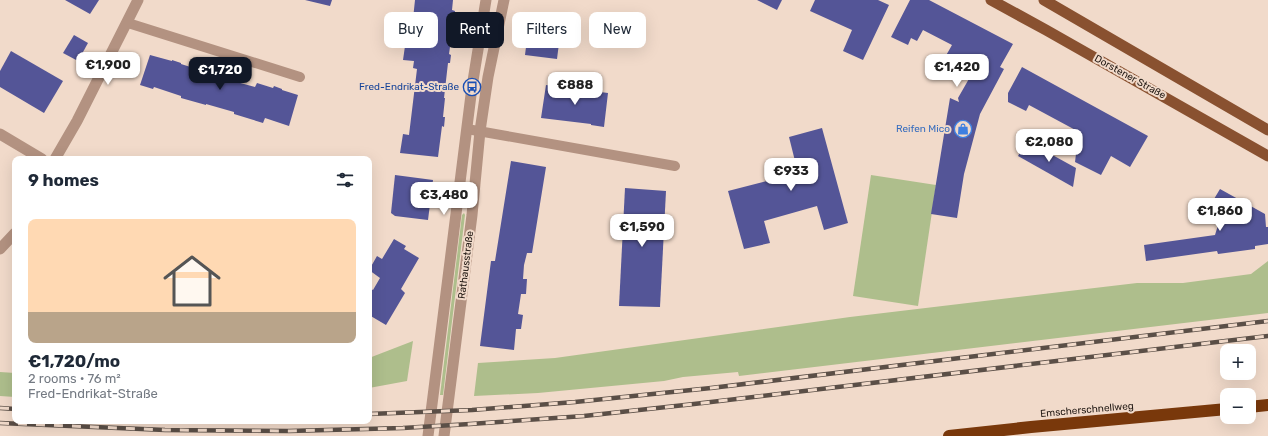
<!DOCTYPE html>
<html lang="en">
<head>
<meta charset="utf-8">
<style>
  body { margin:0; font-family:Rubik,sans-serif; background:#f6f6f7; color:#1f2937; height:100vh; display:flex; flex-direction:column; font-size:15px; white-space:nowrap }
  * { box-sizing:border-box; margin:0 }
  p { font-size:13px; color:#747a83 }
  .icon { flex:none; width:22px; height:22px; fill:none; stroke:currentColor; stroke-width:2; stroke-linecap:round; stroke-linejoin:round }
  .map { position:relative; flex:1; overflow:hidden }
  .side { position:absolute; left:12px; top:156px; width:360px; height:268px; display:flex; flex-direction:column; background:#fff; border-radius:8px; box-shadow:0 4px 16px #0002 }
  .side>* { flex:none }
  .banner { position:absolute; left:384px; top:12px; width:380px; height:36px; display:flex; gap:8px }
  .tools { position:absolute; left:1220px; top:344px; display:grid; gap:8px }
  .tools a { display:grid; place-items:center; width:36px; height:36px; border-radius:8px; background:#fff; box-shadow:0 4px 16px #0002; font-size:20px }
  .price { position:absolute; translate:-50% -34px; padding:0 9px; border-radius:8px; background:#fff; color:#222; font-size:13px; line-height:26px; filter:drop-shadow(0 1px 2px #0008) }
  .price::after { content:''; position:absolute; left:50%; top:24px; width:12px; height:9px; margin-left:-6px; background:inherit; clip-path:polygon(0 0,100% 0,50% 100%) }
  .price.on { background:#111827; color:#fff }
  ul { padding:0; list-style:none }
  li { display:grid; align-content:center; gap:8px; height:212px; padding:0 16px }
  li+li { border-top:1px solid #e0e1e3 }
  li span { display:grid; place-items:center; height:124px; border-radius:8px; color:#555 }
  li>.icon { margin-inline-start:auto }
  span .icon { width:72px; height:72px; fill:#fffc; stroke-width:1 }
  li b { font-size:17px }
  h2 { display:flex; justify-content:space-between; align-items:center; height:48px; padding:0 16px; font-size:17px }
  .chip { padding:0 14px; border-radius:8px; background:#fff; box-shadow:0 4px 16px #0002; font-size:14px; line-height:36px }
  .chip.on { background:#111827; color:#fff }
  .map>svg:first-child { display:block }
  .green { fill:#aebe8c }
  .building { fill:#545597 }
  .lines { fill:none; stroke-linecap:round; stroke-linejoin:round }
  .service { stroke:#b39281; stroke-width:10 }
  .minor { stroke:#b39281; stroke-width:11 }
  .tertiary { stroke:#b39281; stroke-width:11 }
  .primary { stroke:#895130; stroke-width:11 }
  .motorway { stroke:#79380b; stroke-width:12 }
  .rail-casing { stroke:#5b4f47; stroke-width:4.5 }
  .rail { stroke:#f1daca; stroke-width:3; stroke-dasharray:9; stroke-linecap:butt }
  .labels { text-anchor:middle; dominant-baseline:central; stroke-width:4; stroke-linejoin:round; paint-order:stroke }
  .street-label { font-size:10px; fill:#1e1611; stroke:#f1daca }
  .transit-label { font-size:10px; fill:#164399; stroke:#f1daca; text-anchor:end }
  .shop-label { font-size:10px; fill:#366cbe; stroke:#f1daca; text-anchor:end }
</style>
</head>
<body>
<div class="map">
<svg width="1268" height="436" viewBox="0 0 1268 436">
  <rect width="100%" height="100%" fill="#f1daca"/>
  <!-- green -->
  <g class="green">
    <path d="M871 175 936 185 918 306 853 296Z"/>
    <path d="M464 213 465 215 462 240 443 395H440L462 215Z"/>
    <path d="M1268 261V313L739 376 738 372 683 377 664 381 538 393 474 396 478 363 555 358 850 317 1137 283H1183L1251 274Z"/>
    <path d="M413 341 407 381 369 388V358Z"/>
    <path d="M0 372 15 373V397L0 396Z"/>
  </g>
  <!-- building -->
  <g class="building">
    <path d="M65 0H99L90 14Z"/>
    <path d="M305 0H332L330 6Z"/>
    <path d="M415 0H453L452 10 455 11 449 54 451 55 450 63H448L444 98H445L443 117H445L444 127 442 126 438 157 400 153 403 134 409 135 417 69 413 68 414 61 403 60 405 46 420 48 423 20 413 19Z"/>
    <path d="M757 0H782L777 10Z"/>
    <path d="M815 0H878L889 5 863 60 843 51 852 30 810 11Z"/>
    <path d="M910 0H929L1013 44 1000 67 1004 69 980 114 964 174 957 218 931 214 950 98 959 102 958 98 974 70 959 66V67L944 59 952 45 923 30 917 41 911 38 908 45 891 37Z"/>
    <path d="M530 16 562 20 557 59 525 55Z"/>
    <path d="M74 35 88 43 78 61 63 53Z"/>
    <path d="M11 51 63 81 44 113 0 87V71Z"/>
    <path d="M150 55 172 61V60L181 63V64L225 78V76L234 79 233 81 255 87 257 83 273 88 274 86 282 89V90L298 95 289 126 265 118 263 123 234 114V112L206 104V105L181 98V96L154 87 153 89 140 85Z"/>
    <path d="M1022 67 1148 136 1130 167 1111 156 1101 175 1075 162 1078 138 1081 133 1029 105 1026 111 1008 102V93Z"/>
    <path d="M546 85 608 93 604 127 591 125V124L541 118Z"/>
    <path d="M822 128 848 223 824 230 817 206 764 221 770 243 744 249 728 191 798 173 789 137Z"/>
    <path d="M1027 141 1076 168 1073 187 1018 156Z"/>
    <path d="M511 161 546 167 532 253H527L524 265 523 279H527L526 294H521L518 314 523 315 521 329H516L514 350 480 346 491 261H495Z"/>
    <path d="M395 175 433 180 428 220 395 216 391 213Z"/>
    <path d="M625 188 666 191 660 307 619 306Z"/>
    <path d="M1220 189 1265 214 1266 227H1268V244L1255 246V249L1218 254 1217 251 1146 261 1144 245 1215 235 1219 222 1205 214Z"/>
    <path d="M394 239 406 246 404 249 419 258 401 289 405 293 386 325 369 315V288L373 290 380 278 369 270 377 256 382 259Z"/>
  </g>
  <g class="lines">
    <!-- service -->
    <g class="service">
      <path d="M128 23 300 77"/>
      <path d="M467 129 675 166"/>
    </g>
    <!-- minor -->
    <g class="minor">
      <path d="M0 134 42 159"/>
      <path d="M55 159 77 121 138 0"/>
      <path d="M0 249 15 233"/>
    </g>
    <!-- tertiary -->
    <g class="tertiary">
      <path d="M428 436 472 87 486 0"/>
      <path d="M444 436 472 215 480 131 488 77 504 0"/>
    </g>
    <!-- primary -->
    <g class="primary">
      <path d="M991 0 1046 30 1268 156"/>
      <path d="M1044 0 1268 130"/>
    </g>
    <!-- motorway -->
    <g class="motorway">
      <path d="M1249 407 1268 405"/>
      <path d="M949 436 1031 427 1227 409"/>
    </g>
    <defs>
      <g id="rail">
        <path d="M0 408 15 409"/>
        <path d="M369 414 472 410 575 402 711 388 1268 321"/>
        <path d="M0 423 165 430 289 431 403 428 470 424 584 416 694 404 1268 336"/>
      </g>
    </defs>
    <!-- rail casing -->
    <use href="#rail" class="rail-casing"/>
    <!-- rail -->
    <use href="#rail" class="rail"/>
  </g>
  <!-- icons -->
  <defs>
    <symbol id="bus-ring" viewBox="-11 -11 22 22"><circle r="9.5" fill="#f1daca" stroke="#1a4fb4" stroke-width="1.5"/><path d="M-5-6H5V4H4V6H2V4H-2V6H-4V4H-5ZM-3.5-4V0h7V-4ZM-3.5 1.2v1.5H-2V1.2ZM2 1.2v1.5H3.5V1.2Z" fill="#1a4fb4"/></symbol>
    <symbol id="shop-ring" viewBox="-11 -11 22 22"><circle r="9.5" fill="#f1daca" stroke="#3f7fe0" stroke-width="1.5"/><path d="M-5-2.5h2.3a2.7 3.5 0 0 1 5.4 0H5L5.5 6h-11ZM-1.5-2.5h3a1.5 2.3 0 0 0-3 0Z" fill="#3f7fe0"/></symbol>
  </defs>
  <g fill-rule="evenodd">
    <use href="#bus-ring" x="462" y="77" width="20" height="20"/>
    <use href="#shop-ring" x="953" y="119" width="20" height="20"/>
  </g>
  <g class="labels">
    <!-- street labels -->
    <g class="street-label">
      <text transform="translate(1130 77) rotate(29)">Dorstener Straße</text>
      <text transform="translate(466 265) rotate(-83)">Rathausstraße</text>
      <text transform="translate(1087 410) rotate(-5)">Emscherschnellweg</text>
    </g>
    <!-- transit labels -->
    <g class="transit-label">
      <text x="459" y="87">Fred-Endrikat-Straße</text>
    </g>
    <!-- shop labels -->
    <g class="shop-label">
      <text x="950" y="129">Reifen Mico</text>
    </g>
  </g>
</svg>
<div class="tools">
<a>+</a>
<a>−</a>
</div>
<b class="price" style="left:108px;top:86px">€1,900</b>
<b class="price" style="left:957px;top:88px">€1,420</b>
<b class="price on" style="left:220px;top:91px">€1,720</b>
<b class="price" style="left:575px;top:106px">€888</b>
<b class="price" style="left:1049px;top:163px">€2,080</b>
<b class="price" style="left:791px;top:192px">€933</b>
<b class="price" style="left:444px;top:216px">€3,480</b>
<b class="price" style="left:1220px;top:232px">€1,860</b>
<b class="price" style="left:642px;top:248px">€1,590</b>
<div class="banner">
<a class="chip">Buy</a>
<a class="chip on">Rent</a>
<a class="chip">Filters</a>
<a class="chip">New</a>
</div>
<section class="side">
<h2>9 homes<svg class="icon" aria-label="filters" viewBox="0 0 24 24"><path d="M4 7h16M4 17h16"/><circle cx="9" cy="7" r="2"/><circle cx="15" cy="17" r="2"/></svg></h2>
<ul>
<li><span style="background:linear-gradient(#ffd9b3 75%,#b9a48a 0)"><svg class="icon" aria-label="home" viewBox="0 0 24 24"><path d="M3 11l9-7 9 7M6 9v11h12V9"/></svg></span><div><b>€1,720/mo</b><p>2 rooms · 76 m²</p><p>Fred-Endrikat-Straße</p></div></li>
</ul>
</section>
</div>
</body>
</html>
